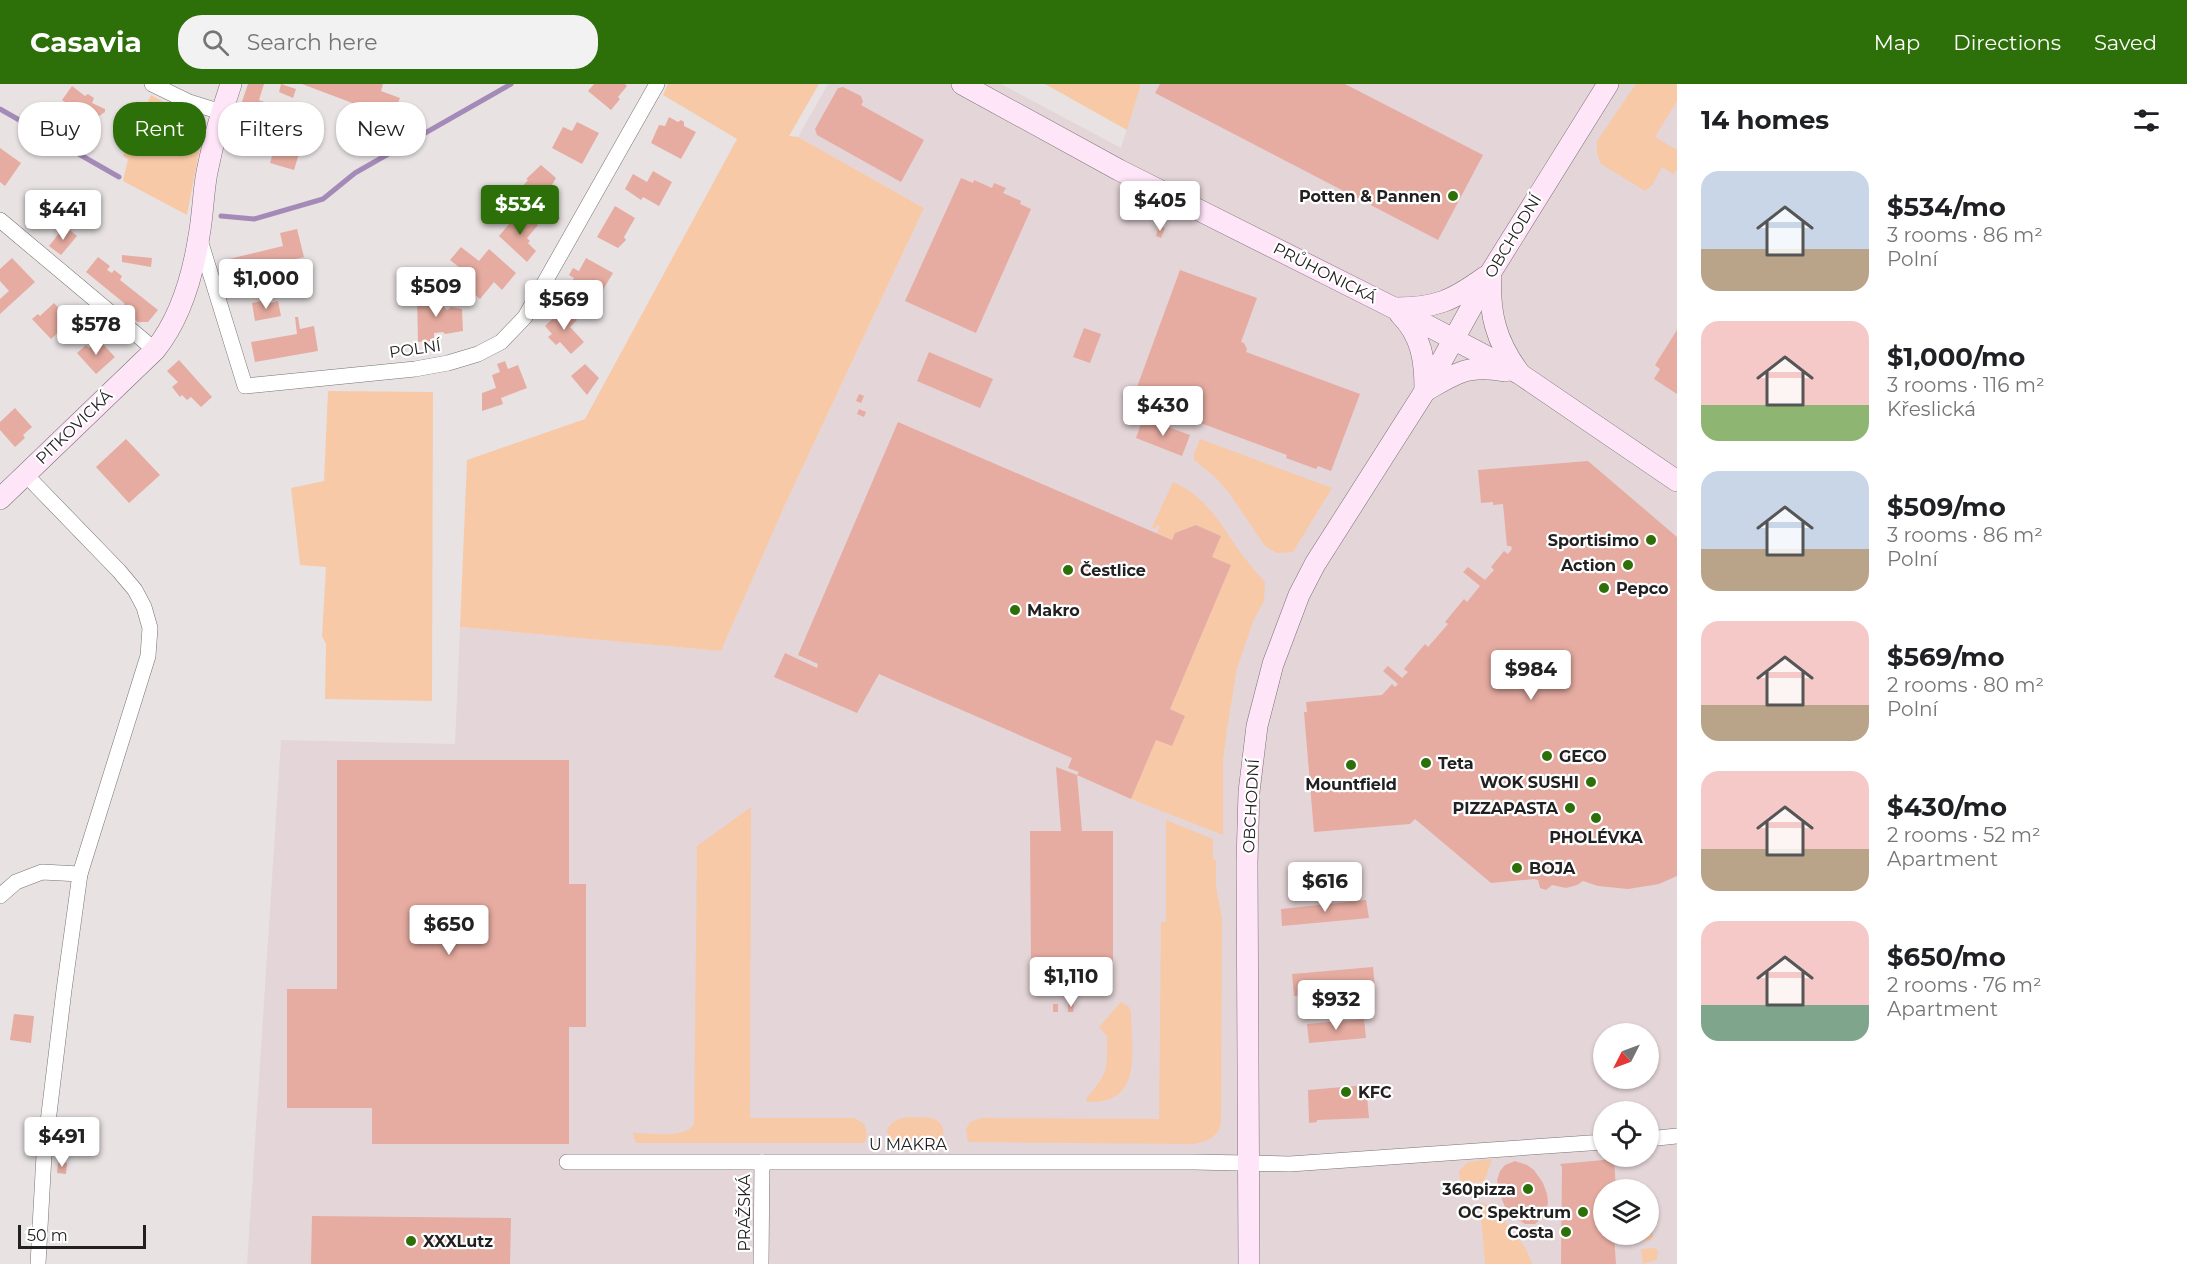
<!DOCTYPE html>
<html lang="en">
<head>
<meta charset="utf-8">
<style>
  body { margin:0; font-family:Montserrat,sans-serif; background:#f2f2f2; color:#202124; height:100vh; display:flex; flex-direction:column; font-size:22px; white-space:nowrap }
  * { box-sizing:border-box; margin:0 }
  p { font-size:20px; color:#757577 }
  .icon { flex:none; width:33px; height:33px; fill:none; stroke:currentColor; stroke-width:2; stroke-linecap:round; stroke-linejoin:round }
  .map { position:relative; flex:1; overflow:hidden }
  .details { display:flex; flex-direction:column; background:#fff; width:510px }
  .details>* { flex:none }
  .banner { position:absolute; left:18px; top:18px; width:570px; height:54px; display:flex; gap:12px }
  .needle { width:39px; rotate:228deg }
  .fabs { position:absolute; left:1593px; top:939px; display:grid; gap:12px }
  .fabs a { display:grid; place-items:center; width:66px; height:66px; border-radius:50%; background:#fff; box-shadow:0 2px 4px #0004; font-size:30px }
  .scale { position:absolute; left:18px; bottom:15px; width:128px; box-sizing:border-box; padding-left:6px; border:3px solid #222020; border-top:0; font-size:16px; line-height:21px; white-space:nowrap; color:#222020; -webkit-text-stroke:4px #fff; paint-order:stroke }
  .price { position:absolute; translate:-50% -51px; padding:0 14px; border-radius:6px; background:#fff; color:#222; font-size:20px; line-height:39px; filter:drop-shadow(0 2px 3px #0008) }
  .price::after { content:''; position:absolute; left:50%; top:36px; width:18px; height:14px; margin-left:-9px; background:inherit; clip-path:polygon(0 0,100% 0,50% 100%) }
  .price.active { background:#2d6f08; color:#fff }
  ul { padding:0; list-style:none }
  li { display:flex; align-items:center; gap:18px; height:150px; padding:0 24px }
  li span { display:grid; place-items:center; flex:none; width:168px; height:120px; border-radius:18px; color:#555 }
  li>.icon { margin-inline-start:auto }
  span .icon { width:72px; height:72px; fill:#fffc; stroke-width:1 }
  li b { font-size:26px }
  h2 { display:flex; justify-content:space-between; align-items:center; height:72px; padding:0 24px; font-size:26px }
  .tag { padding:0 21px; border-radius:24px; background:#fff; box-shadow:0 2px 4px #0004; font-size:21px; line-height:54px }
  .tag.active { background:#2d6f08; color:#fff }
  header { display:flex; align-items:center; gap:36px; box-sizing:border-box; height:84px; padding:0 30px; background:#2d6f08; color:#fff }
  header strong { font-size:28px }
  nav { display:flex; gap:33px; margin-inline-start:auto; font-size:21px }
  .search { width:420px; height:54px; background:#f2f2f2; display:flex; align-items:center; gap:15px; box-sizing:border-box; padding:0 21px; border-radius:24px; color:#757577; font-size:22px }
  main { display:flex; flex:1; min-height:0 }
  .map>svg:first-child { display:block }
  .built { fill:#e4d5d8; fill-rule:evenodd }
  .green { fill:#f8c9a7 }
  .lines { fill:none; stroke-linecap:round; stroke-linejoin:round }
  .stream { stroke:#a48ab7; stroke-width:5 }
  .building { fill:#e6aca1 }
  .street-casing { stroke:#787273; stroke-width:16 }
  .secondary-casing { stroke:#787273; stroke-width:22 }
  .street { stroke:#fff; stroke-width:15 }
  .secondary { stroke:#ffe5f8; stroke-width:21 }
  .poi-dot { fill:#2d6f08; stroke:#fff; stroke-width:2 }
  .labels { text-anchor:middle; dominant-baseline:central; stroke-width:4.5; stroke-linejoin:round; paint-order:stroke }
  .poi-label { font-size:16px; font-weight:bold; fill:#222020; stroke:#fff; text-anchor:end }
  .street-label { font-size:16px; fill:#222020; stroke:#fff }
</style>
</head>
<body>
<header>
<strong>Casavia</strong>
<div class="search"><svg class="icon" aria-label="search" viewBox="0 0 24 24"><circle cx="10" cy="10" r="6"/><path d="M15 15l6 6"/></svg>Search here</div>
<nav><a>Map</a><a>Directions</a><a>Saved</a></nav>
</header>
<main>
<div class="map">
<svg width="1677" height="1180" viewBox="0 0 1677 1180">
  <rect width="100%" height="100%" fill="#e8e2e3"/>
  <!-- built -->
  <path class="built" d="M828 0H1001L1121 64 1141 0H1677V1180H247L281 656 455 660 460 543 721 567 784 423 924 124 798 53ZM1604 950H1648V994H1604ZM1604 1028H1648V1072H1604ZM1604 1106H1648V1150H1604Z"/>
  <!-- green -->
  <g class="green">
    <path d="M668 0H819L789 52 798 53 924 124 784 423 721 567 460 543 467 376 585 335 737 55 663 11Z"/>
    <path d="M1045 0H1141L1127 46Z"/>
    <path d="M1636 0H1677V17L1655 53 1677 66V86L1673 90 1662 83 1653 100 1645 107 1601 80 1597 70V57Z"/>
    <path d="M151 11 172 23 171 26 197 36 203 47 187 131 123 97 128 75 123 72Z"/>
    <path d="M328 307 433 308 432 617 325 615 326 560 322 552 326 483 300 481 291 404 324 397Z"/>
    <path d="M1200 355 1332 404 1293 468 1277 469 1265 462 1227 406 1213 391 1194 376V371Z"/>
    <path d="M1173 398C1209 414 1221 442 1243 472 1250 481 1257 489 1265 498L1264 517 1254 535 1237 584 1227 645 1223 676V751L1131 715 1156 656 1172 662 1185 632 1170 625 1231 481 1212 473 1221 452 1196 441 1175 449 1172 456 1157 449 1160 442 1157 441 1156 445 1152 443Z"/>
    <path d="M751 723 750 1034H855L864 1040C867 1046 868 1053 864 1059H636L633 1049C651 1049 681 1055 694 1041L697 762Z"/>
    <path d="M1166 736 1213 755V775L1216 776V802L1222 836 1221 1037C1220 1053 1207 1058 1193 1060L968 1058 966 1045 970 1038 981 1034 1159 1035 1161 838H1166Z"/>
    <path d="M1121 918 1128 922 1131 927C1131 967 1144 1020 1088 1018L1086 1015C1109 987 1107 987 1107 952L1099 943Z"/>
    <path d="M931 1034C943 1037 947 1048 940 1059H892L888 1052 887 1046C895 1029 916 1034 931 1034Z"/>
    <path d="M1492 1075 1484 1098 1465 1099 1460 1096 1459 1087 1468 1078Z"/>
    <path d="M1480 1118 1494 1123 1526 1165 1532 1180H1485Z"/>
    <path d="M1649 1121H1650L1653 1153 1650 1156 1641 1157 1640 1151 1648 1150Z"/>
    <path d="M1655 1164 1658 1166 1657 1176 1643 1180 1641 1165Z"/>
  </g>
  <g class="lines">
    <!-- stream -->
    <g class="stream">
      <path d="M0 25 119 93"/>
      <path d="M221 132 254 135 323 115 355 89 511 0"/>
    </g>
  </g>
  <!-- building -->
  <g class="building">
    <path d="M248 0H264L259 16 290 28 285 36 307 43 294 86 270 79 283 35 268 29 264 41 257 38 251 53 232 47Z"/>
    <path d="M281 0 296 5 293 14 279 8Z"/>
    <path d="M302 0H383L381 7 400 14 392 34Z"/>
    <path d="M594 0H625L627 2 618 13 620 15 611 26 588 7Z"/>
    <path d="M1160 0H1345L1483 71 1438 156 1155 9Z"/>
    <path d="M72 2 85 12 88 10 94 14 92 19 105 25V28L99 32 90 45 72 31 76 26 62 16Z"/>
    <path d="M843 3 861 12 863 18 861 21 924 56 901 98 817 51 815 45 838 4Z"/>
    <path d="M669 33 678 38 681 36 684 38V42L696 48 681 75 651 59 659 41 665 42Z"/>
    <path d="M577 38 599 49 582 80 552 64 563 43 572 47Z"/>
    <path d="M0 64 21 79 5 102 0 98Z"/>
    <path d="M541 81 556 94 546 111 544 109 539 115 523 102 528 96 526 95Z"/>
    <path d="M653 87 672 98 659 122 643 113 641 116 625 105 633 90 647 98Z"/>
    <path d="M961 94 973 99 974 96 992 104 994 99 1006 104 1003 109 1021 117 1020 120 1031 125 976 249 905 217Z"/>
    <path d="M615 122 635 134 624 153 626 156 618 164 597 153Z"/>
    <path d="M546 123 560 134 555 140 541 129Z"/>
    <path d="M520 127 538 141 527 154 530 157 528 159 536 167 527 178 499 152Z"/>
    <path d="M65 142 77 152 61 171 49 162Z"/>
    <path d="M1159 142 1165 144 1161 154 1156 152Z"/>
    <path d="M297 145 304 173 233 190 229 175 283 162 280 149Z"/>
    <path d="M461 163 479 177 489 165 516 189 502 206 494 198 480 215 461 199 468 190 450 176Z"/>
    <path d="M122 171 152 174 151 183 122 178Z"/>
    <path d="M98 173 110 182 107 186 112 189 114 186 122 192 120 196 158 226 148 238H138L127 229 124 219 86 188Z"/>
    <path d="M12 174 35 198 0 230V215L9 207 0 197V185Z"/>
    <path d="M586 174 613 189 595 219 569 205 574 194 569 191 573 184 579 187Z"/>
    <path d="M1180 186 1257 214 1241 258 1244 259 1247 265 1246 268 1360 310 1331 387 1318 382 1316 385 1286 374 1287 371 1133 314Z"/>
    <path d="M434 206 437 215 435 220 443 222 447 226 451 223 462 225 463 247 445 250 443 248 434 249V257L418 258 417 210Z"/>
    <path d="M270 215 271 219 278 217 281 232 255 237 252 219Z"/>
    <path d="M54 219 70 237 51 255 32 235 38 230 40 232Z"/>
    <path d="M565 223 577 236 570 243 584 258 571 270 560 258 556 261 548 253 552 250 545 242Z"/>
    <path d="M295 233H298L300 245 314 242 318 267 255 278 251 258 297 250Z"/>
    <path d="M1084 244 1101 250 1090 279 1073 273Z"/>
    <path d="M1677 246V310L1654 295 1660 285 1655 281Z"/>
    <path d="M99 256 115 273 96 290 77 269 86 261 89 264Z"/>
    <path d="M929 268 993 295 980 324 917 297Z"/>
    <path d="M179 276 212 313 201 323 191 313 187 316 182 311 180 313 172 303 178 298 167 287Z"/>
    <path d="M505 277 508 285 518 281 527 304 501 314 503 320 482 327V309L496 304 492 291 500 288 497 280Z"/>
    <path d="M585 280 599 294 587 311 571 292Z"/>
    <path d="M859 310 864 312 861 319 856 317Z"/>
    <path d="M15 324 32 343 23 351 25 354 15 363 0 346V338Z"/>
    <path d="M859 325 866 328 864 333 857 330Z"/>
    <path d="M1143 334 1190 351 1182 372 1136 354Z"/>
    <path d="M898 338 1172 456 1175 449 1196 441 1221 452 1212 473 1231 481 1170 625 1185 632 1172 662 1156 656 1131 715 1077 691 1079 688 1068 684 1072 674 879 590 857 629 774 593 785 569 817 584 818 580 798 571Z"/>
    <path d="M126 355 160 391 129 419 96 383Z"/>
    <path d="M1588 377 1677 453V792L1659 800 1628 805 1598 802 1583 797 1577 801 1566 804 1552 801 1546 806 1540 804 1538 796 1534 795 1491 799 1415 735 1410 740 1314 748 1304 628H1307L1306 618 1382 611 1392 600 1395 603 1398 600 1383 587 1388 582 1402 594 1408 588 1404 585 1425 560 1428 563 1448 540 1445 538 1464 515 1467 518 1480 502 1463 488 1468 483 1485 496 1494 486 1491 483 1504 467 1508 470 1512 465 1511 462H1507L1503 420 1493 421V418L1481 419 1478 386Z"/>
    <path d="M337 676H569V800H586V943H569V1060H372V1024H287V905H337Z"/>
    <path d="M1056 683 1077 691 1082 747H1113V883H1031L1030 747H1061Z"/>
    <path d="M1366 816 1369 834 1282 842 1281 825Z"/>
    <path d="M1373 883 1375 905 1294 912 1292 890Z"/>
    <rect x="1053" y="920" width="5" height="8"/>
    <path d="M1068 920H1074L1073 928H1068Z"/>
    <path d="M14 930 34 932 31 959 10 956Z"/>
    <path d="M1364 935 1366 954 1309 959 1307 940Z"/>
    <path d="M1366 1001 1369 1034 1317 1036V1038L1309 1039 1308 1006Z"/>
    <path d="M1614 1075 1616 1106H1604V1150H1614L1616 1180H1561L1562 1083 1560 1080Z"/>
    <path d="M1515 1077 1527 1081 1534 1086 1543 1099 1547 1110 1548 1118 1546 1131 1535 1140H1525L1512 1132 1505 1123 1499 1108 1497 1096 1500 1087 1505 1081Z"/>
    <path d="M58 1079H67L66 1090 57 1089Z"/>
    <path d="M312 1132 511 1134 510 1180H311Z"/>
  </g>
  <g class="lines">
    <defs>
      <g id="street">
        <path d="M152 0 189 18 221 28"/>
        <path d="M0 136 155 266"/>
        <path d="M200 156 245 302 415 285 448 279 478 270 501 258 525 233 657 0"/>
        <path d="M25 390 119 487 135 506 144 523 150 544 148 572 80 790 64 906 44 1071 38 1180"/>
        <path d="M0 812 16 798 42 788 80 790"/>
        <path d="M1648 1055 1677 1052"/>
        <path d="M567 1078H1194L1290 1080 1604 1058"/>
        <path d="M761 1180 762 1078"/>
      </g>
      <g id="secondary">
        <path d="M962 0 1119 86 1394 224 1520 290 1677 397"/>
        <path d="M1491 193C1489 229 1496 257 1518 287"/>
        <path d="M1395 224C1436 224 1452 217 1485 193"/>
        <path d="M1400 230C1422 252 1425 277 1425 306"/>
        <path d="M1425 307C1457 289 1467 280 1505 287"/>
        <path d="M0 415 155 266C180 235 193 190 199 152 203 131 203 109 207 88 213 58 221 29 231 0"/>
        <path d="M1249 1180 1247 779 1249 708 1257 642 1273 580 1299 511 1315 480 1425 307 1491 188 1608 0"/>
      </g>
    </defs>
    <!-- street casing -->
    <use href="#street" class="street-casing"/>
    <!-- secondary casing -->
    <use href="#secondary" class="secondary-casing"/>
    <!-- street -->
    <use href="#street" class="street"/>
    <!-- secondary -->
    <use href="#secondary" class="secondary"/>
  </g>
  <!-- markers -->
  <g class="poi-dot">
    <circle cx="1453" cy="112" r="6"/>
    <circle cx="1651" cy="456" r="6"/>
    <circle cx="1628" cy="481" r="6"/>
    <circle cx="1068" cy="486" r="6"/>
    <circle cx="1604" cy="504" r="6"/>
    <circle cx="1015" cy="526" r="6"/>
    <circle cx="1547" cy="672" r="6"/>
    <circle cx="1426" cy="679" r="6"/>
    <circle cx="1351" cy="681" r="6"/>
    <circle cx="1591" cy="698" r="6"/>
    <circle cx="1570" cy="724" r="6"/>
    <circle cx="1596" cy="734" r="6"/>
    <circle cx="1517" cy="784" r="6"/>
    <circle cx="1346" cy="1008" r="6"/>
    <circle cx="1528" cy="1105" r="6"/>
    <circle cx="1583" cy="1128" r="6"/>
    <circle cx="1566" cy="1148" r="6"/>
    <circle cx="411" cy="1157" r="6"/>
  </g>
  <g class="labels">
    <!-- poi labels -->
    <g class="poi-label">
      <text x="1441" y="112">Potten &amp; Pannen</text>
      <text x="1639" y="456">Sportisimo</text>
      <text x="1616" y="481">Action</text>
      <text x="1080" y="486" text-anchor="start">Čestlice</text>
      <text x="1616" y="504" text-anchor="start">Pepco</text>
      <text x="1027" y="526" text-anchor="start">Makro</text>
      <text x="1559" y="672" text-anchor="start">GECO</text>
      <text x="1438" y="679" text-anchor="start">Teta</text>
      <text x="1579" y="698">WOK SUSHI</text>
      <text x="1351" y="700" text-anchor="middle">Mountfield</text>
      <text x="1558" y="724">PIZZAPASTA</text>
      <text x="1596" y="753" text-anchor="middle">PHOLÉVKA</text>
      <text x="1529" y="784" text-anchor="start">BOJA</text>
      <text x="1358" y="1008" text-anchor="start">KFC</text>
      <text x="1516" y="1105">360pizza</text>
      <text x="1571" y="1128">OC Spektrum</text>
      <text x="1554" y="1148">Costa</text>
      <text x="423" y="1157" text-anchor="start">XXXLutz</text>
    </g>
    <!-- street labels -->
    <g class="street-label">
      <text transform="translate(1513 152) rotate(-59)">OBCHODNÍ</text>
      <text transform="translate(1325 189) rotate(27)">PRŮHONICKÁ</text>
      <text transform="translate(415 265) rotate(-8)">POLNÍ</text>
      <text transform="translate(74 343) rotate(-44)">PITKOVICKÁ</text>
      <text transform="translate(1251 722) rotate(-87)">OBCHODNÍ</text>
      <text x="908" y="1060">U MAKRA</text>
      <text transform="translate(744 1129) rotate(-90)">PRAŽSKÁ</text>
    </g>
  </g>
</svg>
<div class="fabs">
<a><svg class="needle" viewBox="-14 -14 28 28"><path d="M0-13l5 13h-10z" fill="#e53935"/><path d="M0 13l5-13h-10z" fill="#757577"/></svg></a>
<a><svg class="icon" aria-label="locate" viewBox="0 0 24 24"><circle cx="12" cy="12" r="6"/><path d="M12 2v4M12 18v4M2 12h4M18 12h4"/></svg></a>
<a><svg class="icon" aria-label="layers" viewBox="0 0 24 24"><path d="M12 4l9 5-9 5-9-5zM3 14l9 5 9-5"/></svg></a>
</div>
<div class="scale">50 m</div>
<b class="price" style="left:1160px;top:148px">$405</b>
<b class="price active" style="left:520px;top:152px">$534</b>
<b class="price" style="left:63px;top:157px">$441</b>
<b class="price" style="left:266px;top:226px">$1,000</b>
<b class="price" style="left:436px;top:234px">$509</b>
<b class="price" style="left:564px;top:247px">$569</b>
<b class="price" style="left:96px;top:272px">$578</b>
<b class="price" style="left:1163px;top:353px">$430</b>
<b class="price" style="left:1531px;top:617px">$984</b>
<b class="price" style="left:1325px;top:829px">$616</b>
<b class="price" style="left:449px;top:872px">$650</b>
<b class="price" style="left:1071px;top:924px">$1,110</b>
<b class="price" style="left:1336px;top:947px">$932</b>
<b class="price" style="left:62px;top:1084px">$491</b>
<div class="banner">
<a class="tag">Buy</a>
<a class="tag active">Rent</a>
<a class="tag">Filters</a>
<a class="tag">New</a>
</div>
</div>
<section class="details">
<h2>14 homes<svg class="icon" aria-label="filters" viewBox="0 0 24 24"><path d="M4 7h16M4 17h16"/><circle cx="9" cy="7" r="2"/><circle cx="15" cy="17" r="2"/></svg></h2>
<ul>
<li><span style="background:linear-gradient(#c9d6e8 65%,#b9a48a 0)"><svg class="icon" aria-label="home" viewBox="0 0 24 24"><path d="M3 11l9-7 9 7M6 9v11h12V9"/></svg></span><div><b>$534/mo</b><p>3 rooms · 86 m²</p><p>Polní</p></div></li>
<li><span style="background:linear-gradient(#f6c9c9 70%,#8fb573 0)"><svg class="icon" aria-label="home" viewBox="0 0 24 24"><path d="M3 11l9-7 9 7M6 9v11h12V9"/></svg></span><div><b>$1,000/mo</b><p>3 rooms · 116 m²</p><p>Křeslická</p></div></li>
<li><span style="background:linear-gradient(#c9d6e8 65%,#b9a48a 0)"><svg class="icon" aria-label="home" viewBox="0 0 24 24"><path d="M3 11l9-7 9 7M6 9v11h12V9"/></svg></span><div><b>$509/mo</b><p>3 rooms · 86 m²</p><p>Polní</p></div></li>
<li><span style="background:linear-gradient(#f6c9c9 70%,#b9a48a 0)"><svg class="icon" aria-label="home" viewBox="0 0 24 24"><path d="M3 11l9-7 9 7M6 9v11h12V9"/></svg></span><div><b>$569/mo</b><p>2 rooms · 80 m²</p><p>Polní</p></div></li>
<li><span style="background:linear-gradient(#f6c9c9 65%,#b9a48a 0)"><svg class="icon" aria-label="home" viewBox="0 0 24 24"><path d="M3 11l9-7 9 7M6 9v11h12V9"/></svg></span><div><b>$430/mo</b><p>2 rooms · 52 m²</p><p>Apartment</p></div></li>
<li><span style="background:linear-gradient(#f6c9c9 70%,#7fa58c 0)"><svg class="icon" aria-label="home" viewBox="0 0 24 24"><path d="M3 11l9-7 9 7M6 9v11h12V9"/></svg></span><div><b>$650/mo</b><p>2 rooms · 76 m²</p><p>Apartment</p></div></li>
</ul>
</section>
</main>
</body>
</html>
